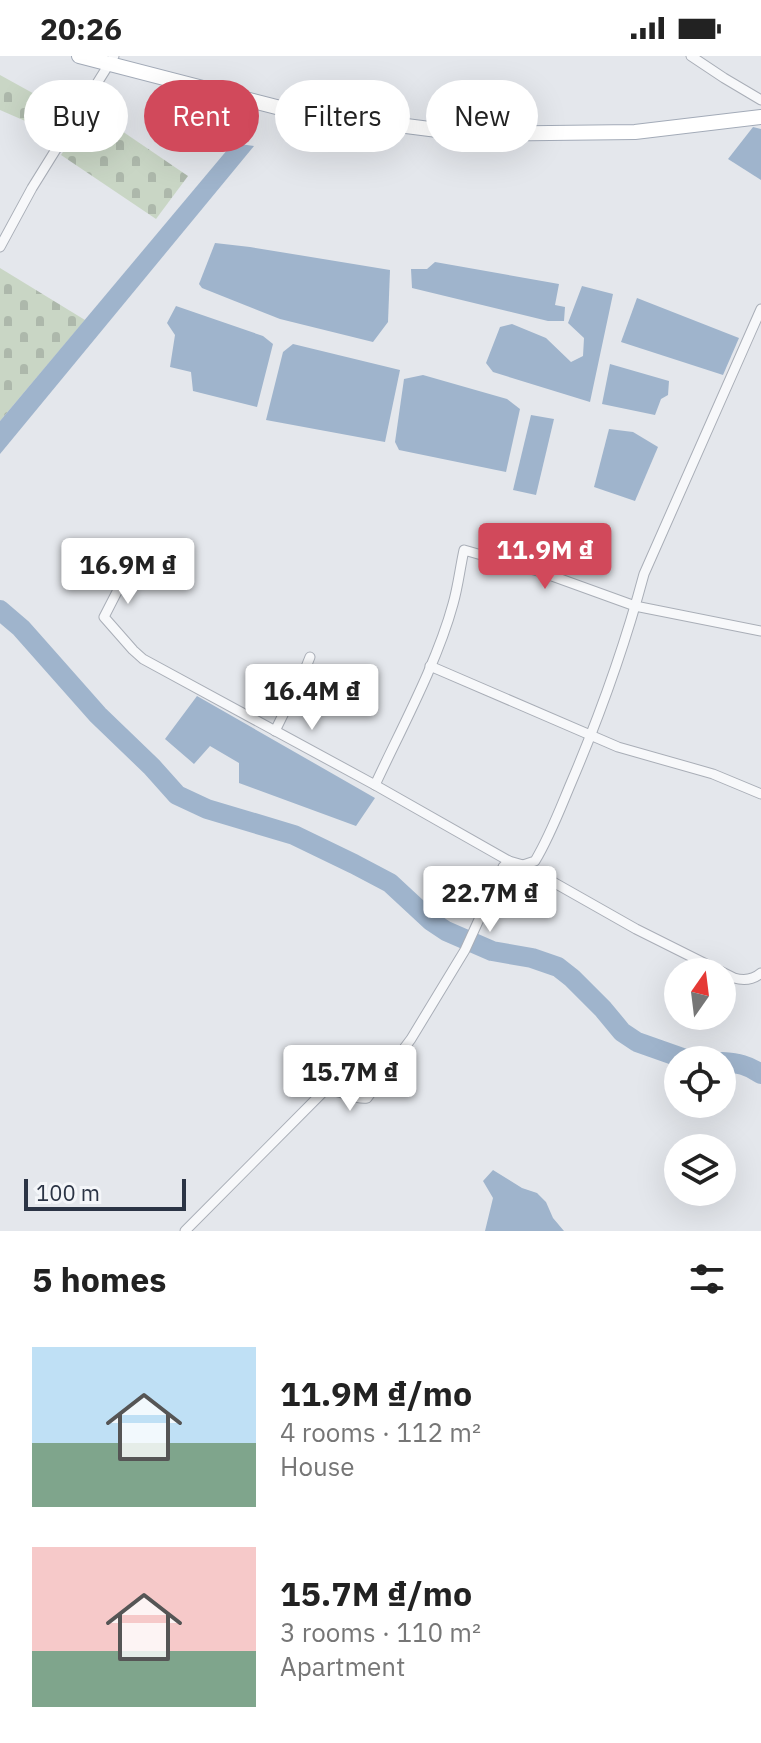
<!DOCTYPE html>
<html lang="en">
<head>
<meta charset="utf-8">
<style>
  body { margin:0; font-family:"IBM Plex Sans",sans-serif; background:#f6f6f6; color:#222; height:100vh; display:flex; flex-direction:column; font-size:30px; white-space:nowrap }
  * { box-sizing:border-box; margin:0 }
  p { font-size:26px; color:#767676 }
  .icon { flex:none; width:44px; height:44px; fill:none; stroke:currentColor; stroke-width:2; stroke-linecap:round; stroke-linejoin:round }
  .map { position:relative; height:1175px; overflow:hidden }
  .sheet { display:flex; flex-direction:column; background:#fff; flex:1 }
  .sheet>* { flex:none }
  .top-card { position:absolute; left:24px; top:24px; width:714px; height:72px; display:flex; gap:16px }
  .needle { width:52px; rotate:14deg }
  .tools { position:absolute; left:664px; top:902px; display:grid; gap:16px }
  .tools a { display:grid; place-items:center; width:72px; height:72px; border-radius:50%; background:#fff; box-shadow:0 8px 32px #0002; font-size:40px }
  .scale { position:absolute; left:24px; bottom:20px; width:162px; box-sizing:border-box; padding-left:8px; border:4px solid #2b3445; border-top:0; font-size:22px; line-height:28px; white-space:nowrap; color:#2b3445; -webkit-text-stroke:6px #f4f6f9; paint-order:stroke }
  .price { position:absolute; translate:-50% -68px; padding:0 18px; border-radius:8px; background:#fff; color:#222; font-size:26px; line-height:52px; filter:drop-shadow(0 2px 4px #0008) }
  .price::after { content:''; position:absolute; left:50%; top:48px; width:24px; height:18px; margin-left:-12px; background:inherit; clip-path:polygon(0 0,100% 0,50% 100%) }
  .price.on { background:#d1495b; color:#fff }
  ul { padding:0; list-style:none }
  li { display:flex; align-items:center; gap:24px; height:200px; padding:0 32px }
  li span { display:grid; place-items:center; flex:none; width:224px; height:160px; border-radius:0px; color:#555 }
  li>.icon { margin-inline-start:auto }
  span .icon { width:96px; height:96px; fill:#fffc; stroke-width:1 }
  li b { font-size:34px }
  h2 { display:flex; justify-content:space-between; align-items:center; height:96px; padding:0 32px; font-size:34px }
  .tag { padding:0 28px; border-radius:36px; background:#fff; box-shadow:0 8px 32px #0002; font-size:28px; line-height:72px }
  .tag.on { background:#d1495b; color:#fff }
  .status { display:flex; justify-content:space-between; align-items:center; height:56px; padding:0 40px; background:#fff; direction:ltr }
  .status svg { height:22px; fill:currentColor }
  .map>svg:first-child { display:block }
  .cemetery { fill:url(#cemetery-stones) }
  .water { fill:#9fb4cc }
  .lines { fill:none; stroke-linecap:round; stroke-linejoin:round }
  .river { stroke:#9fb4cc; stroke-width:20 }
  .street-casing { stroke:#a9aeb7; stroke-width:11 }
  .primary-casing { stroke:#a3abb8; stroke-width:16 }
  .street { stroke:#f7f8fa; stroke-width:9 }
  .primary { stroke:#fff; stroke-width:14 }
</style>
</head>
<body>
<div class="status"><b>20:26</b><svg viewBox="0 0 49 12"><path d="M0 12V9h3v3zM5 12V6h3v6zM10 12V3h3v9zM15 12V0h3v12zM26 1h20v11H26zM47 4h2v5h-2z"/></svg></div>
<div class="map">
<svg width="761" height="1175" viewBox="0 0 761 1175">
  <defs>
    <pattern id="cemetery-stones" width="16" height="16" patternUnits="userSpaceOnUse" patternTransform="scale(2)"><rect width="16" height="16" fill="#c9d6c5"/><path d="M2 7V4a2 2 0 0 1 4 0v3zM10 15v-3a2 2 0 0 1 4 0v3z" fill="#adb8ab"/></pattern>
  </defs>
  <rect width="100%" height="100%" fill="#e4e7ec"/>
  <!-- cemetery -->
  <g class="cemetery">
    <path d="M0 19 67 56 55 78 0 54Z"/>
    <path d="M91 54 188 120 156 163 61 99Z"/>
    <path d="M0 212 85 264 0 365Z"/>
  </g>
  <!-- water -->
  <g class="water">
    <path d="M753 71 761 73V124L728 103Z"/>
    <path d="M233 87 254 90 0 398V365Z"/>
    <path d="M215 187 250 191 390 214 388 266 373 286 280 263 202 232 199 228Z"/>
    <path d="M435 206 559 228 555 249 565 251 564 265H548L412 232 411 213H427Z"/>
    <path d="M582 230 613 238 590 346 493 316 486 307 500 271 512 268 546 282 571 306 583 300 584 282 568 267Z"/>
    <path d="M637 242 739 282 723 319 621 286Z"/>
    <path d="M176 250 263 280 273 288 257 351 193 335 191 316 170 311 175 279 167 267Z"/>
    <path d="M293 288 400 314 385 386 266 364 283 296Z"/>
    <path d="M610 308 669 325 668 339 661 343 655 359 602 348Z"/>
    <path d="M423 319 507 343 520 353 506 416 399 394 395 386 404 323Z"/>
    <path d="M531 359 554 363 536 439 513 434Z"/>
    <path d="M609 373 633 376 658 391 635 445 594 431Z"/>
    <path d="M197 640 375 742 356 770 239 727V707L210 690 194 708 165 683Z"/>
    <path d="M493 1114 522 1132 537 1137 546 1146 553 1162 564 1175H566H485L493 1142 483 1125Z"/>
  </g>
  <g class="lines">
    <!-- river -->
    <g class="river">
      <path d="M0 554 21 572 98 659 152 711 177 739 207 753 294 779 354 808 390 827 431 865 446 875 492 895 532 902 558 911 572 922 603 953 622 976 637 986 688 1004"/>
      <path d="M722 1006C738 1007 748 1009 761 1018"/>
    </g>
    <defs>
      <g id="street">
        <path d="M691 0 724 22 761 44"/>
        <path d="M0 191 32 132 114 0"/>
        <path d="M123 524 104 561 133 594 143 603 375 729 509 805"/>
        <path d="M430 610 618 691 713 718 761 738"/>
        <path d="M275 675 304 616 310 601"/>
        <path d="M375 729C401 673 437 607 453 548 458 531 460 512 464 494L541 516 635 550 761 575"/>
        <path d="M523 809 636 873 734 922C744 925 753 924 761 917"/>
        <path d="M185 1175 325 1034C340 1033 353 1044 367 1042L411 983 465 894 503 811 509 805 523 809 535 805C550 780 560 753 571 727 600 659 625 589 644 518L761 253"/>
      </g>
      <path id="primary" d="M79 0 296 56 469 78 635 76 761 61"/>
    </defs>
    <!-- street casing -->
    <use href="#street" class="street-casing"/>
    <!-- primary casing -->
    <use href="#primary" class="primary-casing"/>
    <!-- street -->
    <use href="#street" class="street"/>
    <!-- primary -->
    <use href="#primary" class="primary"/>
  </g>
</svg>
<div class="tools">
<a><svg class="needle" viewBox="-14 -14 28 28"><path d="M0-13l5 13h-10z" fill="#e53935"/><path d="M0 13l5-13h-10z" fill="#767676"/></svg></a>
<a><svg class="icon" aria-label="locate" viewBox="0 0 24 24"><circle cx="12" cy="12" r="6"/><path d="M12 2v4M12 18v4M2 12h4M18 12h4"/></svg></a>
<a><svg class="icon" aria-label="layers" viewBox="0 0 24 24"><path d="M12 4l9 5-9 5-9-5zM3 14l9 5 9-5"/></svg></a>
</div>
<div class="scale">100 m</div>
<b class="price on" style="left:545px;top:535px">11.9M ₫</b>
<b class="price" style="left:128px;top:550px">16.9M ₫</b>
<b class="price" style="left:312px;top:676px">16.4M ₫</b>
<b class="price" style="left:490px;top:878px">22.7M ₫</b>
<b class="price" style="left:350px;top:1057px">15.7M ₫</b>
<div class="top-card">
<a class="tag">Buy</a>
<a class="tag on">Rent</a>
<a class="tag">Filters</a>
<a class="tag">New</a>
</div>
</div>
<section class="sheet">
<h2>5 homes<svg class="icon" aria-label="filters" viewBox="0 0 24 24"><path d="M4 7h16M4 17h16"/><circle cx="9" cy="7" r="2"/><circle cx="15" cy="17" r="2"/></svg></h2>
<ul>
<li><span style="background:linear-gradient(#bfe0f5 60%,#7fa58c 0)"><svg class="icon" aria-label="home" viewBox="0 0 24 24"><path d="M3 11l9-7 9 7M6 9v11h12V9"/></svg></span><div><b>11.9M ₫/mo</b><p>4 rooms · 112 m²</p><p>House</p></div></li>
<li><span style="background:linear-gradient(#f6c9c9 65%,#7fa58c 0)"><svg class="icon" aria-label="home" viewBox="0 0 24 24"><path d="M3 11l9-7 9 7M6 9v11h12V9"/></svg></span><div><b>15.7M ₫/mo</b><p>3 rooms · 110 m²</p><p>Apartment</p></div></li>
</ul>
</section>
</body>
</html>
